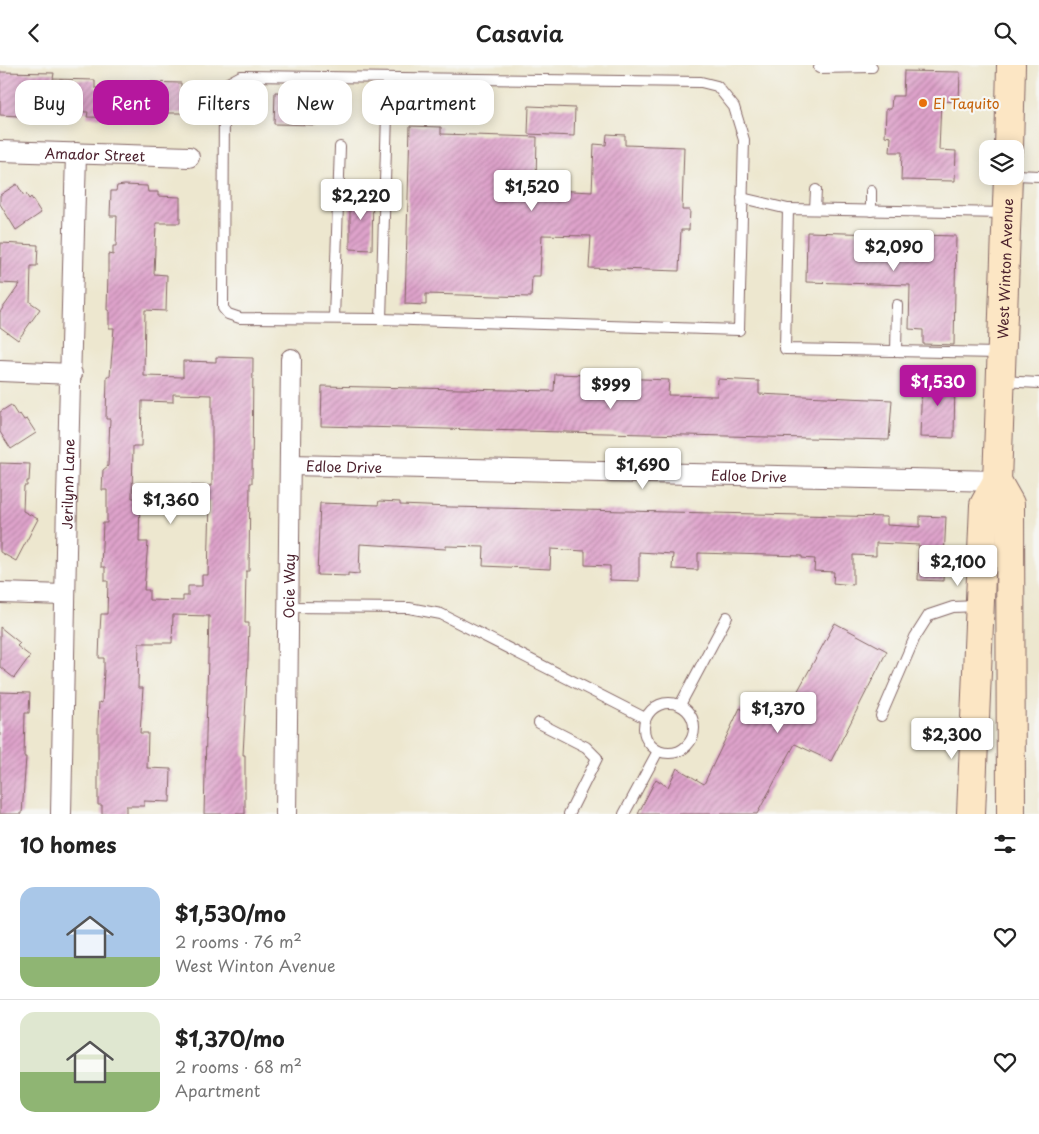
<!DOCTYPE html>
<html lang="en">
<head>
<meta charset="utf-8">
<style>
  body { margin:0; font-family:"Playpen Sans",sans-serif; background:#f2f2f2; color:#222; height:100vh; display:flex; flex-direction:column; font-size:19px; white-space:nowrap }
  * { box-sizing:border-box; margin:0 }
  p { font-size:16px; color:#767676 }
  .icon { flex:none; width:28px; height:28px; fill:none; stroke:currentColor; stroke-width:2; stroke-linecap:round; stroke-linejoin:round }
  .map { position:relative; height:749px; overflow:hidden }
  .sheet { display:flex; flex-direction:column; background:#fff; flex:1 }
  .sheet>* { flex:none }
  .banner { position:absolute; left:15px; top:15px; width:500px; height:45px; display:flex; gap:10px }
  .tools { position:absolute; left:979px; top:75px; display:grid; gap:10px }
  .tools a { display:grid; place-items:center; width:45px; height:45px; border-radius:10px; background:#fff; box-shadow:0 2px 12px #0003; font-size:25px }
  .price { position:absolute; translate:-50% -42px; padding:0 11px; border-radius:5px; background:#fff; color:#222; font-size:16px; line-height:32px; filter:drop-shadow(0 1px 2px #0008) }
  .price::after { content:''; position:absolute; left:50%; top:30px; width:15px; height:11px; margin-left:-8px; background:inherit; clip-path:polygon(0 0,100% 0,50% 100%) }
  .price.current { background:#b5179e; color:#fff }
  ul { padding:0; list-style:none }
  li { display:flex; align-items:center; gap:15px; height:125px; padding:0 20px }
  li+li { border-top:1px solid #e0e0e0 }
  li span { display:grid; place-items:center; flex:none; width:140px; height:100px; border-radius:15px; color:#555 }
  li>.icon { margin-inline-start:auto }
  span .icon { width:60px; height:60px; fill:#fffc; stroke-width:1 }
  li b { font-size:21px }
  h2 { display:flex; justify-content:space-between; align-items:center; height:60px; padding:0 20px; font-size:21px }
  .chip { padding:0 18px; border-radius:15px; background:#fff; box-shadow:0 2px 12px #0003; font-size:18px; line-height:45px }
  .chip.current { background:#b5179e; color:#fff }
  header { display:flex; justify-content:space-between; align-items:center; height:65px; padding:0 20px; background:#fff; font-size:22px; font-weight:600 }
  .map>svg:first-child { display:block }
  .building { fill:url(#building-hatch); fill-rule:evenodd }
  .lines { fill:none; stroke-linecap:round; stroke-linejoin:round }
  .lane-casing { stroke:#836564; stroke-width:12 }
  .street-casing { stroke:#836564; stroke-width:22 }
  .secondary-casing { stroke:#836564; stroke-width:30 }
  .lane { stroke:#fff; stroke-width:10 }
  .street { stroke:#fff; stroke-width:20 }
  .secondary { stroke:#fce6c4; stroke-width:28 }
  .food-dot { fill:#e8710a; stroke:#f6f6f2; stroke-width:2 }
  .labels { text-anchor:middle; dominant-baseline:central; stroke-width:4.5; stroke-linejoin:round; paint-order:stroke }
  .food-label { font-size:14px; fill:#c56008; stroke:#f6f6f2; text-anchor:start }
  .street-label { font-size:14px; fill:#4a1f2b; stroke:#f6f6f2 }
</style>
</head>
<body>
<header><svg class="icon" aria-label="back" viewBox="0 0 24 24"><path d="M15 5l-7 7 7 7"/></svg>Casavia<svg class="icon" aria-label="search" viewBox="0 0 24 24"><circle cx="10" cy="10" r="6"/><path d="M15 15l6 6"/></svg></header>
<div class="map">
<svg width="1039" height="749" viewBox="0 0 1039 749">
  <defs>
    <pattern id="building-hatch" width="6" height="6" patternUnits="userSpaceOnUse" patternTransform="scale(1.25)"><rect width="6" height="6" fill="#dea3cb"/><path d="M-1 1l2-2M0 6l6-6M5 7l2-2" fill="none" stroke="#b684a5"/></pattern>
  </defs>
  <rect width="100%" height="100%" fill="#f6f6f2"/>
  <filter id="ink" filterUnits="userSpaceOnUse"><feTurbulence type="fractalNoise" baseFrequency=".02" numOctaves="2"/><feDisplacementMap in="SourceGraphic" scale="10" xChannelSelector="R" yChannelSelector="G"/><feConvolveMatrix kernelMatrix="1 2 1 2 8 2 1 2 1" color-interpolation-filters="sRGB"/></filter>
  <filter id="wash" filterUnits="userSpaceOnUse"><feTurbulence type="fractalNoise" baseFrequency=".0096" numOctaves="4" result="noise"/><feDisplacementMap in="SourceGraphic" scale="20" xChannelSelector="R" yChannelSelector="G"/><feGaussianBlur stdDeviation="1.12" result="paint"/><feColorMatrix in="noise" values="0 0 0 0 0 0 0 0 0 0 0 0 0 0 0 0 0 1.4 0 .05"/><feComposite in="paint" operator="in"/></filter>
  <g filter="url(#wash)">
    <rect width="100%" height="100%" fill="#ede7cf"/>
    <g id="blocks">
      <!-- building -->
      <g class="building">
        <path d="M904 6 960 7 959 37 941 36 939 85 956 86 955 116 901 115 902 87H890L891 72 885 71 886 44H891L892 31H903Z"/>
        <path d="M0 7 54 8 53 14 95 15V23L146 24V17L181 18V31H185V48H138V50L122 49V53L87 52 88 47 52 46 39 47V52L0 50Z"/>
        <path d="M302 26 317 27 316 60 274 59 275 27 302 28Z"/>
        <path d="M529 41 575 43 574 71 528 69Z"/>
        <path d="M410 61 441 62V69L537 72 536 116 554 117V125L592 127 594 79 606 80 607 69 625 70V80L684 82 682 145H690L689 165H681L679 206 589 203 591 171 542 170 540 211H532L531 232 426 229V240L405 239Z"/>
        <path d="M17 119 24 131 26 129 29 134 31 132 41 148 16 165 0 139V130Z"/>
        <path d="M124 120 147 121 148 127H158V131L180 132V158H156L154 209 167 210 166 246 145 245 144 311 183 312V296L216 297V292L253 293 252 418H250L249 506H246L245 558H249L248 595 243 690H245V749H204L209 551 173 550 172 578H139L138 623H143L140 668H148L147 703 171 704 170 737 144 736V741H126V749H102V740H98V656L99 637 102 638 104 606V593H99L100 566 101 549H107L108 516H105V502H101L103 458H107V425H102L103 405 108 401 110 354H106L107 311H110L114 263H109V245H107L108 208V189L113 190V181H116L117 151H110L111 126H116L117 121ZM173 329 212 330V421L163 420V435L210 436 208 510H202V521H188V531H183V536L149 535V525H144L148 477H139L140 433H132L133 381H141L142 336 173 337Z"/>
        <path d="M350 127 373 128 372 185 350 184Z"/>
        <path d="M807 167 956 171 954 280 923 279V265L909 264 910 220 806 217Z"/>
        <path d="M1 178 38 180 37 201H31L30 237 40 244 18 275 0 262V247L20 219 0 218Z"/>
        <path d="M588 307 616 308V313L669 315 668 330 717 331 718 314 759 316V329L892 335 889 375 321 361 322 321 554 326 555 309 588 310Z"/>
        <path d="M922 311 955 312 954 373 920 372Z"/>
        <path d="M11 340 18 351 20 349 24 355 27 354 36 368 11 384 0 367V347Z"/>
        <path d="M0 398 30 399 29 416H27V421H24L23 446 38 454 16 496 0 487Z"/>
        <path d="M379 436 400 437V440L451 442 887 452V460L920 462V451L946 452 943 516 918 515 919 480 876 478V491L853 490V520L833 518 834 507 814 506 815 494 802 493V491L698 488V505L672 504 673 489 639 487V516L610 515V501L585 500V486L551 484 550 504 483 501 484 482 446 481V484L360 479 359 509 348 508V511L317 510 320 438 378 440Z"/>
        <path d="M835 558 887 586 831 696 795 679 757 749H638L656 714 668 722 677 703 704 719 740 643 754 651 763 632 789 642Z"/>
        <path d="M0 562 20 578 17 581 30 591 14 613 0 602Z"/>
        <path d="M0 627 30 628 29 648H25L24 692H26L22 749H0Z"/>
      </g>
    </g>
  </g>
  <g filter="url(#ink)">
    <use href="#blocks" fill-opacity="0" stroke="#836564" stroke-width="1"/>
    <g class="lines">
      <defs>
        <g id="lane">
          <path d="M819 3 872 2"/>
          <path d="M241 11 701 17 717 21 734 42 744 75 739 265 381 254 240 253 228 249 223 243 224 37 228 18Z"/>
          <path d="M1015 110 1039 111"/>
          <path d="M871 126V146"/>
          <path d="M742 133 788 144"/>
          <path d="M815 144 816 125"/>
          <path d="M334 253 340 82"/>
          <path d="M381 254 388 14"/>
          <path d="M896 286 897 240"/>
          <path d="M1000 288 785 284 788 144 1006 148"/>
          <path d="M1003 316 1039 318"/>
          <path d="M288 542 409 543 441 549 645 653"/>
          <circle cx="669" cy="663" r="25"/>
          <path d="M680 640 727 552"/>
          <path d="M881 651 915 572 929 550 953 542 978 541"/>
          <path d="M539 658 586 682 597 693 569 749"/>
          <path d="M624 749 658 686"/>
        </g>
        <g id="street">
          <path id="s1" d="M0 86 189 92"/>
          <path d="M0 306 72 309"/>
          <path id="s2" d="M290 400 997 416"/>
          <path d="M0 528 65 530"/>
          <path id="s3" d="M61 749 67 434 76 88"/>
          <path id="s4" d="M286 749 291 294"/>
        </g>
        <g id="secondary">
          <path d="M1009 84 1011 0"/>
          <path d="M997 416 1010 439 1011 749"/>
          <path id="s5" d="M971 749 984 440 997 416 1008 111"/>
        </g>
      </defs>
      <!-- lane casing -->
      <use href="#lane" class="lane-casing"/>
      <!-- street casing -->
      <use href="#street" class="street-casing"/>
      <!-- secondary casing -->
      <use href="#secondary" class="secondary-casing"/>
      <!-- lane -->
      <use href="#lane" class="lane"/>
      <!-- street -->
      <use href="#street" class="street"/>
      <!-- secondary -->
      <use href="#secondary" class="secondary"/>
    </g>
  </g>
  <!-- markers -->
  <circle class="food-dot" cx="923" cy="38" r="5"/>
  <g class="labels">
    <!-- food labels -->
    <g class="food-label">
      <text x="933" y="38">El Taquito</text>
    </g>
    <!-- street labels -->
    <g class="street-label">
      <text stroke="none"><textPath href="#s1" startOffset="95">Amador Street</textPath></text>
      <text stroke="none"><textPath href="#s5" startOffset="549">West Winton Avenue</textPath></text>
      <text stroke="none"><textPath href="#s2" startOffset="54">Edloe Drive</textPath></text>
      <text stroke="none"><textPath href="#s2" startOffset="459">Edloe Drive</textPath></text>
      <text stroke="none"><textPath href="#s3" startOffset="330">Jerilynn Lane</textPath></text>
      <text stroke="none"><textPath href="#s4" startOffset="228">Ocie Way</textPath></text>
    </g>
  </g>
</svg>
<div class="tools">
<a><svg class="icon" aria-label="layers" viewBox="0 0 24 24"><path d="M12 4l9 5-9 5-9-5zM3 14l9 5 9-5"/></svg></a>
</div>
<b class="price" style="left:532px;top:147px">$1,520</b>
<b class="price" style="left:361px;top:156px">$2,220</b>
<b class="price" style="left:894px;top:207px">$2,090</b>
<b class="price current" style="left:938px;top:342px">$1,530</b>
<b class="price" style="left:611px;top:345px">$999</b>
<b class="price" style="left:643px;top:425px">$1,690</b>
<b class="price" style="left:171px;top:460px">$1,360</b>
<b class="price" style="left:958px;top:522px">$2,100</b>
<b class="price" style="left:778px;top:669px">$1,370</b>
<b class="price" style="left:952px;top:695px">$2,300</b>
<div class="banner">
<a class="chip">Buy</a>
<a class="chip current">Rent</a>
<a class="chip">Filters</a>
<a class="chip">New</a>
<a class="chip">Apartment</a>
</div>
</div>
<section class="sheet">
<h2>10 homes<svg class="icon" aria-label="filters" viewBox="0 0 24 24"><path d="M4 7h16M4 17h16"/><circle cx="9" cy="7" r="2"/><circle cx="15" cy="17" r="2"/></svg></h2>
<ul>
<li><span style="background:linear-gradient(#a9c7e8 70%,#8fb573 0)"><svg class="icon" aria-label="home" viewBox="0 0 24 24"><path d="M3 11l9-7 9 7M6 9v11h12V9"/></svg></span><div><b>$1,530/mo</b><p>2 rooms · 76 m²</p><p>West Winton Avenue</p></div><svg class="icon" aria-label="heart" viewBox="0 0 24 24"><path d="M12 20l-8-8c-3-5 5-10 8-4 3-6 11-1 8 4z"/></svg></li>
<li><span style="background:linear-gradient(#dfe7d0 60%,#8fb573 0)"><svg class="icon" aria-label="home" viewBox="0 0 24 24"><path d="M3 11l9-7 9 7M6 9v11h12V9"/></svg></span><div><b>$1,370/mo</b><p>2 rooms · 68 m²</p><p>Apartment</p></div><svg class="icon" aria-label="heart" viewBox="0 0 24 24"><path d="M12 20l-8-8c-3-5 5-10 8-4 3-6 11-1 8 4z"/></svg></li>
</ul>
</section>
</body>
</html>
